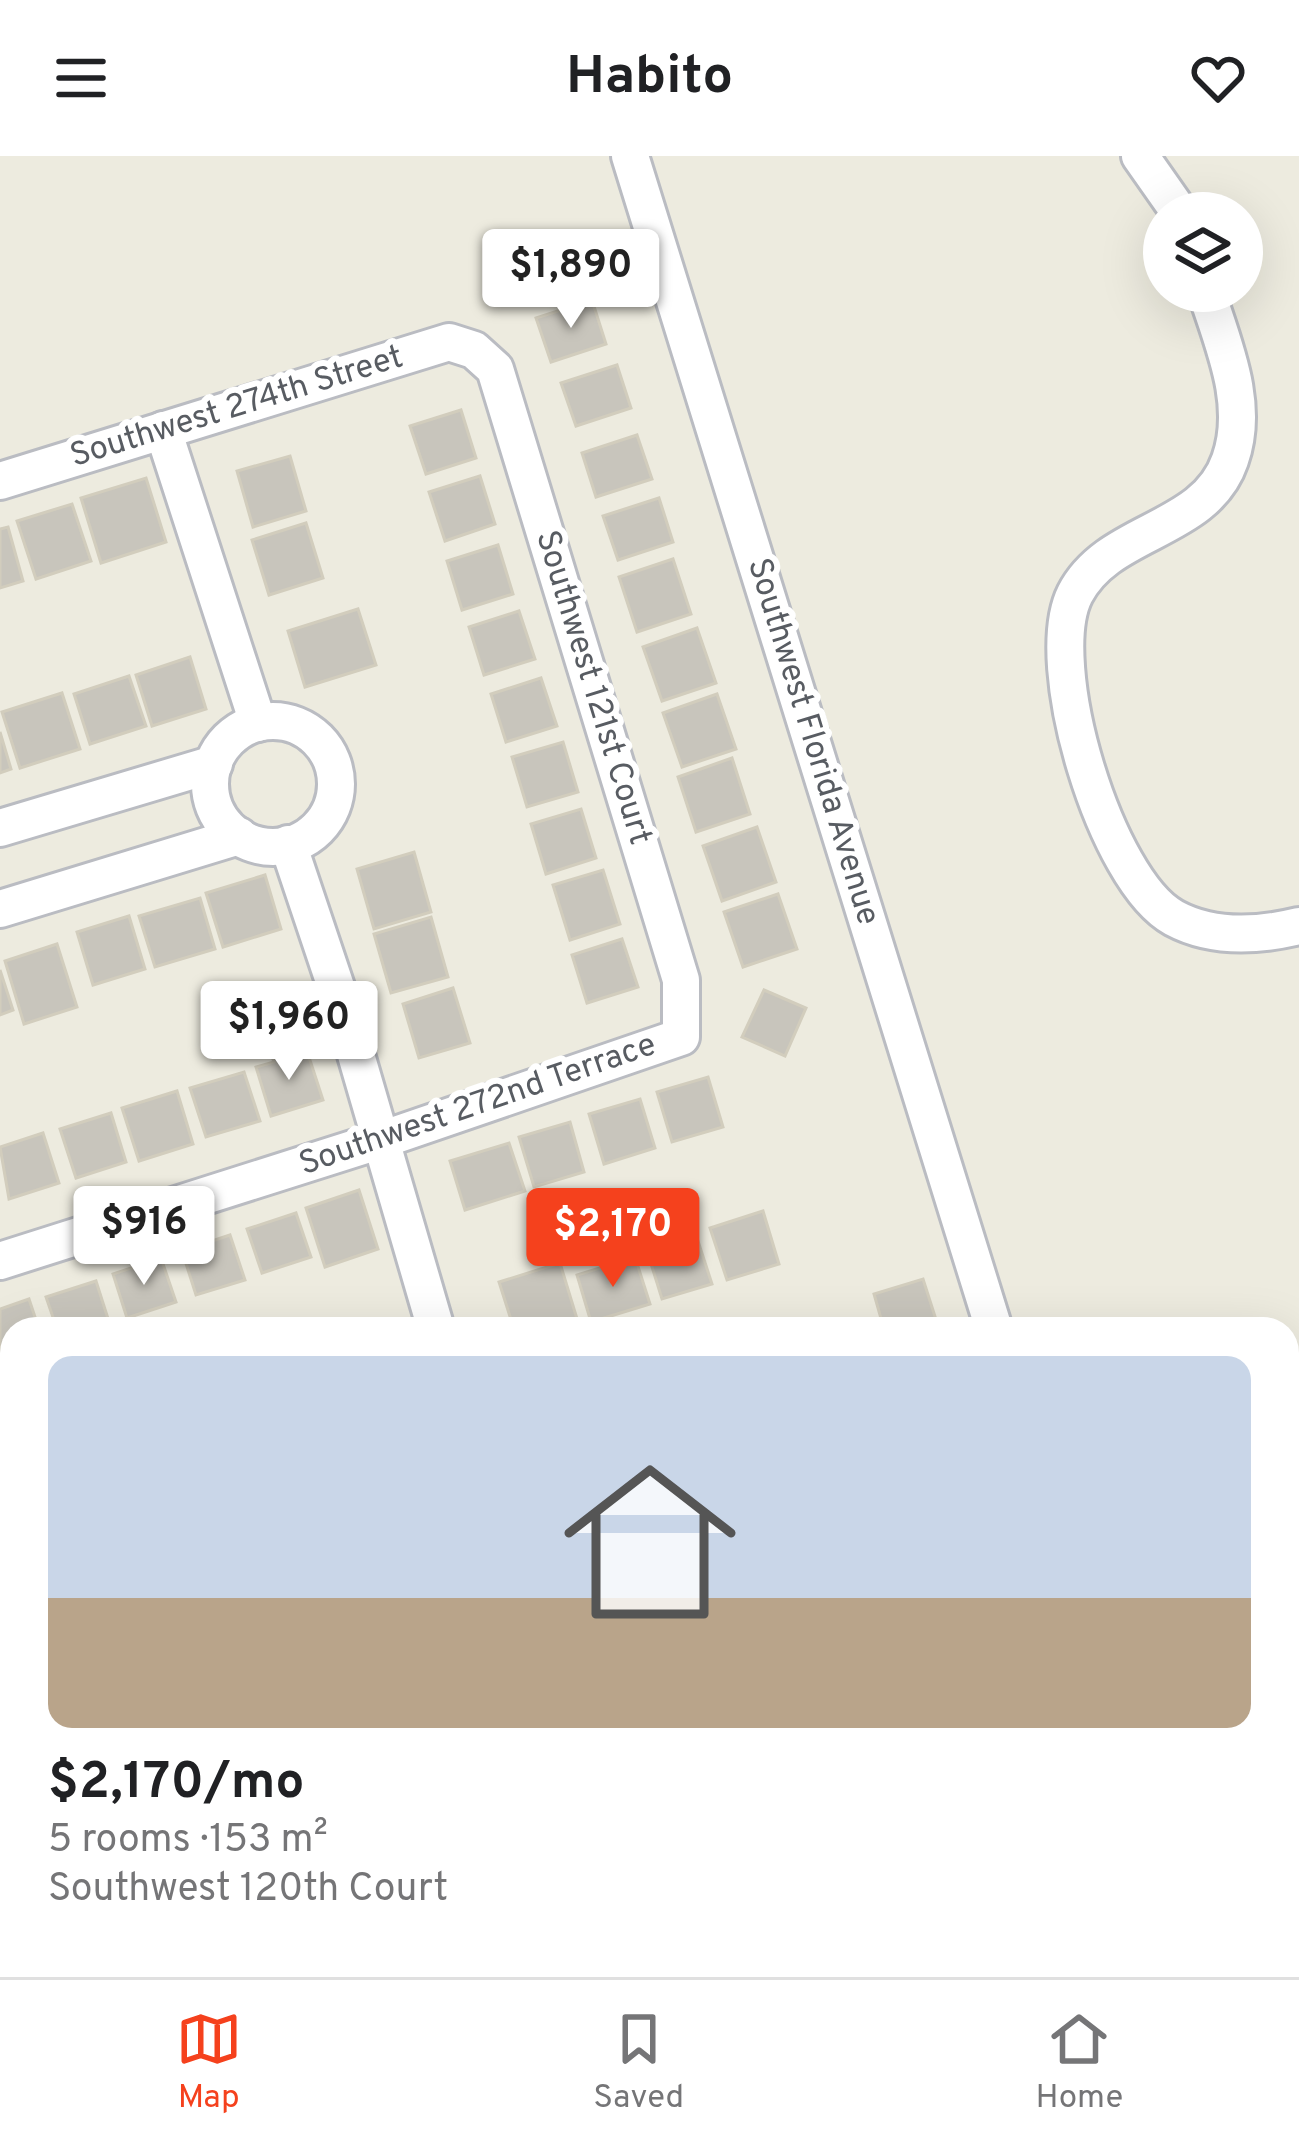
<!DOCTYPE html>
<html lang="en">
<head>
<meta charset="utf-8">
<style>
  body { margin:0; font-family:Overpass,sans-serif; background:#f6f6f6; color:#202124; height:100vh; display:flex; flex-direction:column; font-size:45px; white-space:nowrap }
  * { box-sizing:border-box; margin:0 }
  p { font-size:39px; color:#757577 }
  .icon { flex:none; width:66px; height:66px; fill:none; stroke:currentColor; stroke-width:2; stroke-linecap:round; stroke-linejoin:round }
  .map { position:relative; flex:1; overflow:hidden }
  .drawer { position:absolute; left:0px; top:1161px; width:1299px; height:660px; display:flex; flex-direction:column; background:#fff; border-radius:36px 36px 0 0; box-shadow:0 12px 48px #0002 }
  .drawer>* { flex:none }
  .fabs { position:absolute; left:1143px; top:36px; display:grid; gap:24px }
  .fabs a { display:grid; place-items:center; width:120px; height:120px; border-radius:50%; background:#fff; box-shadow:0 12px 48px #0002; font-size:60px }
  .price { position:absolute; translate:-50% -102px; padding:0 27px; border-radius:12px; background:#fff; color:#222; font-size:39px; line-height:78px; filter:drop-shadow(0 3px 6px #0008) }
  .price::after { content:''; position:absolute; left:50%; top:72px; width:36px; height:27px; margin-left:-18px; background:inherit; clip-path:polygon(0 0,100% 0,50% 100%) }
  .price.on { background:#f5411d; color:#fff }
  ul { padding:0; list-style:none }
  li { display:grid; align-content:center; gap:24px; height:636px; padding:0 48px }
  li+li { border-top:3px solid #e0e0e0 }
  li span { display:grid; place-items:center; height:372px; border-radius:24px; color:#555 }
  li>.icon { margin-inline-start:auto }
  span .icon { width:216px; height:216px; fill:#fffc; stroke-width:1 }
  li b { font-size:51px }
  header { display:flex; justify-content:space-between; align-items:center; height:156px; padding:0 48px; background:#fff; font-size:54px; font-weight:700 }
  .tabs { display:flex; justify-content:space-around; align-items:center; height:168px; border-top:3px solid #e0e0e0; background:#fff; font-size:33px; color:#757577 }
  .tabs a { display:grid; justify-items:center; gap:6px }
  .tabs .on { color:#f5411d }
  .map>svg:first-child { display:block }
  .green { fill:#b9e7bd }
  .building { fill:#c8c5bc; stroke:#d2cdbd; stroke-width:3 }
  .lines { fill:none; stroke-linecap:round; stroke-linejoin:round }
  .street-casing { stroke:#babcc2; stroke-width:42 }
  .street { stroke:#fff; stroke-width:36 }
  .labels { text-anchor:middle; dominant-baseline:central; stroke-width:12; stroke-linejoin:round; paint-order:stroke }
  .street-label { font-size:33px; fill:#585c62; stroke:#fff }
</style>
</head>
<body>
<header><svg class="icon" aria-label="menu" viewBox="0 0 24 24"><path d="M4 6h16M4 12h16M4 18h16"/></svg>Habito<svg class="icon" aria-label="heart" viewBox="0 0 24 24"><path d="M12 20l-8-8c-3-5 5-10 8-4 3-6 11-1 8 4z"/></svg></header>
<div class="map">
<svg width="1299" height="1821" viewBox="0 0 1299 1821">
  <rect width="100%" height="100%" fill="#edebdf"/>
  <!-- green -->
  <path class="green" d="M12 1738V1809H338L335 1821H0V1742Z"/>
  <!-- building -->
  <g class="building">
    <path d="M592 144 606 188 551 206 536 162Z"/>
    <path d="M617 209 631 252 576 270 561 227Z"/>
    <path d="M461 254 476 302 426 318 410 270Z"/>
    <path d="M637 279 652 323 596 341 582 297Z"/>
    <path d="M290 300 306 355 253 371 237 315Z"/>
    <path d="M480 320 495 368 445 385 429 336Z"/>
    <path d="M146 322 166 386 101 407 81 342Z"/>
    <path d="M659 342 673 386 618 404 603 360Z"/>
    <path d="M72 348 91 405 36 423 17 365Z"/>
    <path d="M306 367 323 422 269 439 252 384Z"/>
    <path d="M8 371 23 425 0 432V373Z"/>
    <path d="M498 389 513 438 462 454 447 405Z"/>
    <path d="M673 403 691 458 637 476 619 421Z"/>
    <path d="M358 453 376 509 305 531 288 475Z"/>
    <path d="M519 455 535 503 484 519 469 471Z"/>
    <path d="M697 472 716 527 662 545 643 491Z"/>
    <path d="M190 501 206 553 152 570 136 519Z"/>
    <path d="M129 520 146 570 90 588 74 538Z"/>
    <path d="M541 522 557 570 506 586 491 538Z"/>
    <path d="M62 537 80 593 20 612 2 556Z"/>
    <path d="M717 538 736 593 682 611 663 557Z"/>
    <path d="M0 576 11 613 0 617Z"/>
    <path d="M563 586 578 636 527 651 512 601Z"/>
    <path d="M732 602 750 658 696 676 678 621Z"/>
    <path d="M581 653 596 702 546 718 531 668Z"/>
    <path d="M757 671 776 726 722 745 703 690Z"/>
    <path d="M414 696 431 756 374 773 357 713Z"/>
    <path d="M603 714 620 768 570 784 553 729Z"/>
    <path d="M265 719 281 773 223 791 206 737Z"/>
    <path d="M778 738 797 793 743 811 724 756Z"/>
    <path d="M200 742 215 793 155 811 139 760Z"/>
    <path d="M129 760 145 813 93 829 77 776Z"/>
    <path d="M431 761 448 821 391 837 374 778Z"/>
    <path d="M622 783 638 831 587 847 572 799Z"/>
    <path d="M57 788 77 851 24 868 5 805Z"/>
    <path d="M0 814 13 854 0 859Z"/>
    <path d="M453 832 470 887 419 902 403 848Z"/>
    <path d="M764 834 806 852 785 900 742 881Z"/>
    <path d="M307 895 323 944 271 960 256 911 274 906 272 901Z"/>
    <path d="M244 916 260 965 206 981 190 932Z"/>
    <path d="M708 921 723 971 672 986 657 936Z"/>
    <path d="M177 935 193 988 139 1005 122 952Z"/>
    <path d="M640 943 655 992 604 1008 589 958Z"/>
    <path d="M111 957 126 1006 76 1022 60 973Z"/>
    <path d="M570 966 584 1016 534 1031 519 981Z"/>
    <path d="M43 977 59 1027 9 1043 0 991Z"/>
    <path d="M509 987 525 1035 465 1054 450 1005Z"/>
    <path d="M359 1034 378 1093 325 1111 306 1052Z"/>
    <path d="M763 1055 779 1108 727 1124 710 1072Z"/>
    <path d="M296 1057 311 1101 262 1117 247 1073Z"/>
    <path d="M230 1079 245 1124 196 1139 182 1095Z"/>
    <path d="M697 1082 712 1128 662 1143 648 1098Z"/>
    <path d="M635 1101 650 1148 591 1166 577 1119Z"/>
    <path d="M161 1102 176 1146 127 1162 113 1118Z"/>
    <path d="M560 1107 578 1166 556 1173H514L499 1126Z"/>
    <path d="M923 1123 939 1173H884L874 1138Z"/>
    <path d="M96 1125 110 1169 57 1173 46 1141Z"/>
    <path d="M29 1143 39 1173H12V1195L0 1199V1153Z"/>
    <path d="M12 1300V1349L0 1353V1303Z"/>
    <path d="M12 1471V1526L8 1528 0 1474Z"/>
    <path d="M8 1622 12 1651 0 1655V1624Z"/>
    <path d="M422 1809H430L467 1821H418Z"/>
    <path d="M577 1809H615L630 1821H567Z"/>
    <path d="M960 1809H1114L1117 1821H964Z"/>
    <path d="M919 1811 922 1821H887Z"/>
  </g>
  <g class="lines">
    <defs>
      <g id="street">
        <path d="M630 0 994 1173"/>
        <path d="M1140 0 1180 57"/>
        <path d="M1206 135C1223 188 1250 248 1230 304 1205 377 1109 372 1075 438 1040 507 1106 725 1174 762 1213 783 1258 780 1299 770"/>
        <path d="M163 274 258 567"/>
        <path d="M0 325 449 186 474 194 495 213 681 824V881L381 984 0 1105"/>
        <circle cx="273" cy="628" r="63"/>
        <path d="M0 672 214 608"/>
        <path d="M288 688 338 837 436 1173"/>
        <path d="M0 753 239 680"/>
        <path d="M0 1419 12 1415"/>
        <path d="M0 1717 12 1713"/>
        <path d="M1190 1809 1194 1821"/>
        <path d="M347 1821 351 1809"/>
        <path d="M721 1821 755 1809"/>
      </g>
    </defs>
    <!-- street casing -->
    <use href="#street" class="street-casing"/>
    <!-- street -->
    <use href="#street" class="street"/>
  </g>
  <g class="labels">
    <!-- street labels -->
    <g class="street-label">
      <text transform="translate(237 252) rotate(-17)">Southwest 274th Street</text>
      <text transform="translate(592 532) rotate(73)">Southwest 121st Court</text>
      <text transform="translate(812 586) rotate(73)">Southwest Florida Avenue</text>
      <text transform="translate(478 950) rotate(-19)">Southwest 272nd Terrace</text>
    </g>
  </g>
</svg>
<div class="fabs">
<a><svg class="icon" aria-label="layers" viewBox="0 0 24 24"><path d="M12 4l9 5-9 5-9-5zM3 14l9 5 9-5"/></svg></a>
</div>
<b class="price" style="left:571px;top:175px">$1,890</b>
<b class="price" style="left:289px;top:927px">$1,960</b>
<b class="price" style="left:144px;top:1132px">$916</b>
<b class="price on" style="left:613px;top:1134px">$2,170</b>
<section class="drawer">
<ul>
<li><span style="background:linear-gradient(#c9d6e8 65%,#b9a48a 0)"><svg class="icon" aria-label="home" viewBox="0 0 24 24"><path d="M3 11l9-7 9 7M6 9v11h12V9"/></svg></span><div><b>$2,170/mo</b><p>5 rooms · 153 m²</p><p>Southwest 120th Court</p></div></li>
</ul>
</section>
</div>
<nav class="tabs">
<a class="on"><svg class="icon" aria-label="map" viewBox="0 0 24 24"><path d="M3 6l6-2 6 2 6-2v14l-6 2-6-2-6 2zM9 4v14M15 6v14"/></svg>Map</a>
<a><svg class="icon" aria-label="saved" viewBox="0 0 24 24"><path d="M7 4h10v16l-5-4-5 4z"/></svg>Saved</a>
<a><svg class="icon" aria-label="home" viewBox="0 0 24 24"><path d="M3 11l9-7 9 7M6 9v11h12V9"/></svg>Home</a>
</nav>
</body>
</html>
